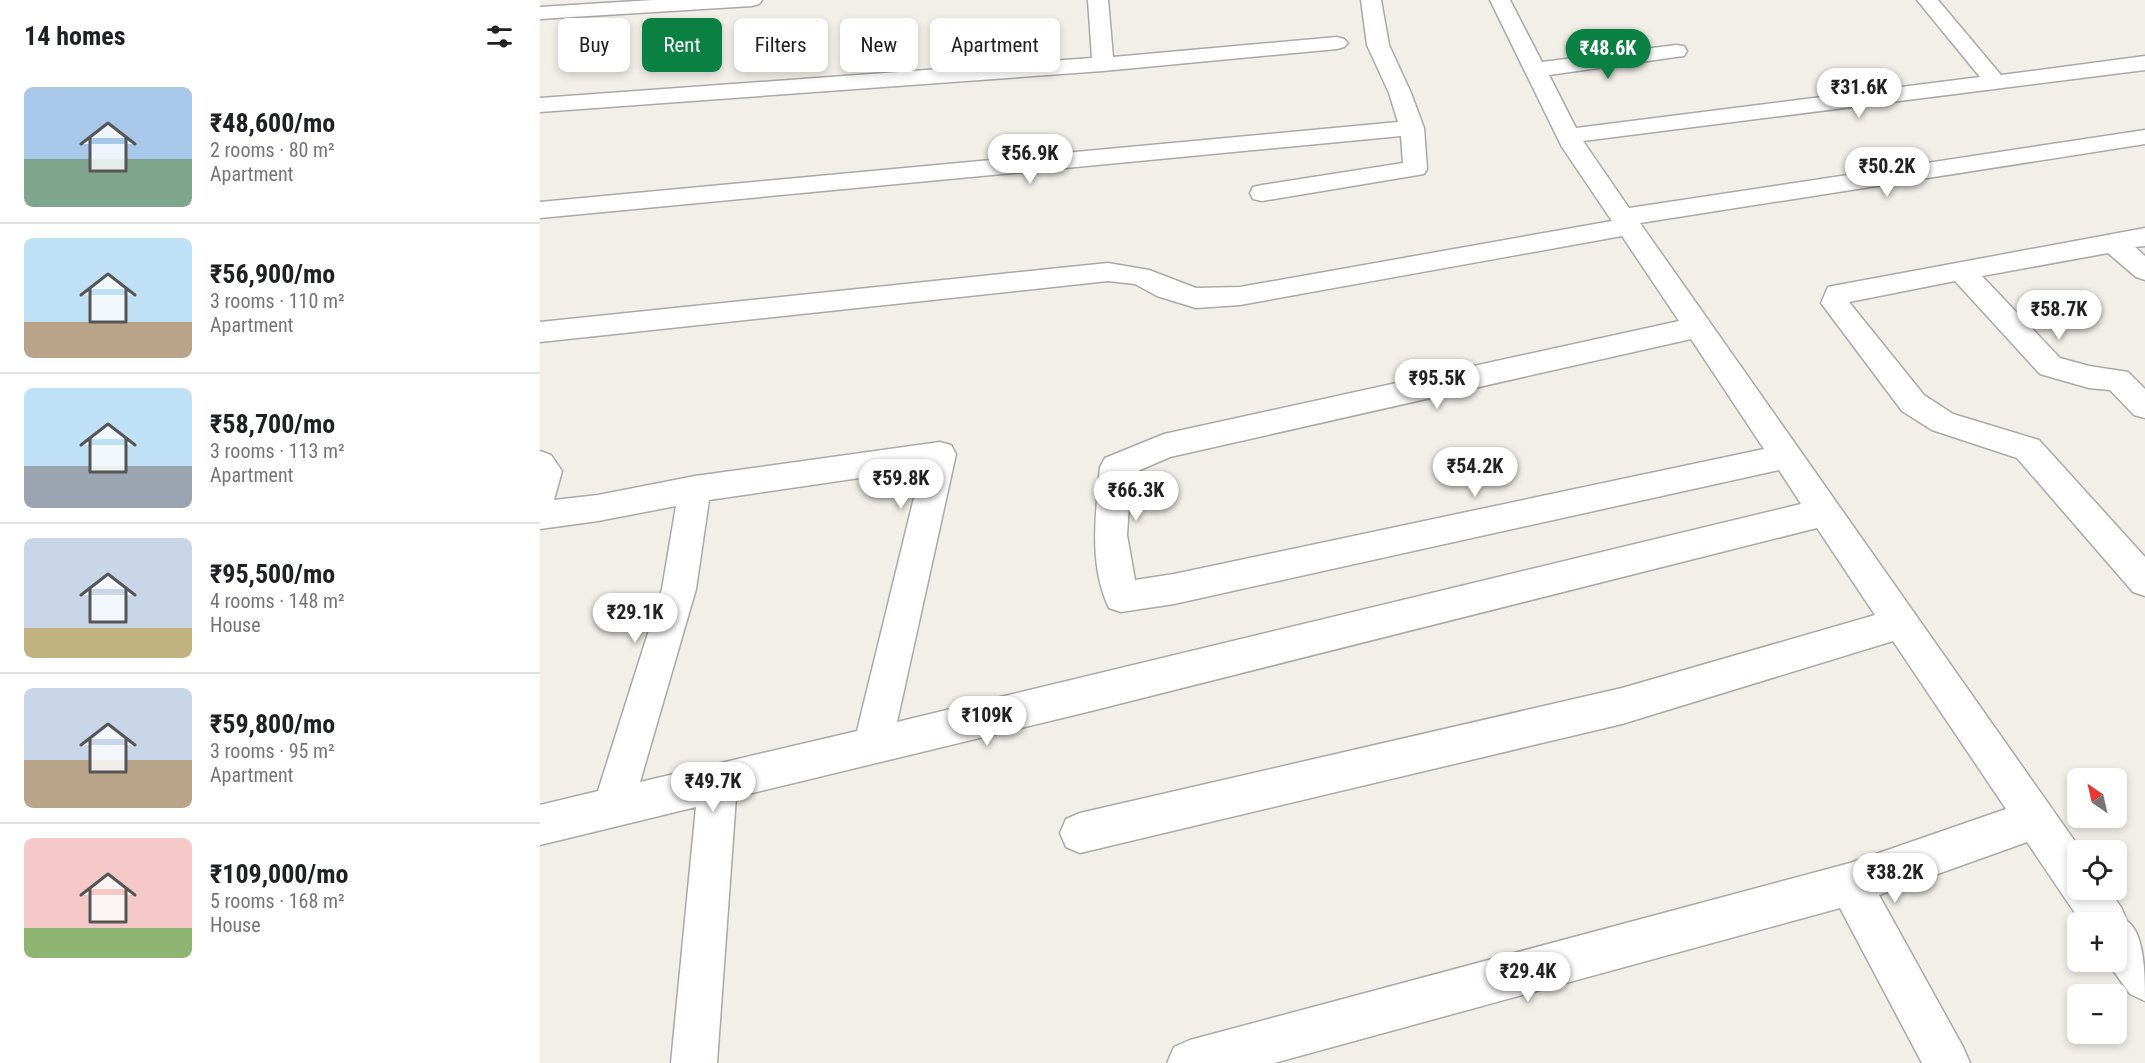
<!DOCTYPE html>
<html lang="en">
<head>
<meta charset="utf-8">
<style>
  body { margin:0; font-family:"Roboto Condensed",sans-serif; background:#f6f6f6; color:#202124; height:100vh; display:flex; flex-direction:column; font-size:22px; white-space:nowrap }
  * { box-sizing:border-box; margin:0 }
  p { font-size:20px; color:#757577 }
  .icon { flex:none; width:33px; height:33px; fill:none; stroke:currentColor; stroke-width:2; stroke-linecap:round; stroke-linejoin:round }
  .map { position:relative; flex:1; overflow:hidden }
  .side { display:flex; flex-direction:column; background:#fff; width:540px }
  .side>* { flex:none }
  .top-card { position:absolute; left:18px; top:18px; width:570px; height:54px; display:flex; gap:12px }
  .needle { width:39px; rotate:326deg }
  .fabs { position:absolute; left:1527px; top:768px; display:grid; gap:12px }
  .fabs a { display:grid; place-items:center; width:60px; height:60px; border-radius:9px; background:#fff; box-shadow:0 3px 9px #0003; font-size:30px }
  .price { position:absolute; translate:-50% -51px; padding:0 14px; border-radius:21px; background:#fff; color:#222; font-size:20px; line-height:39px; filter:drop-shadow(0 2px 3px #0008) }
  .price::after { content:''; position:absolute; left:50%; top:36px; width:18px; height:14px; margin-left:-9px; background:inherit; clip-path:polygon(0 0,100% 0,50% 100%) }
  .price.selected { background:#0b8043; color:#fff }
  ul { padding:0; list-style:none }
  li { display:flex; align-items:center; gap:18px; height:150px; padding:0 24px }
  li+li { border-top:2px solid #e0e0e0 }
  li span { display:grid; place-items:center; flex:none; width:168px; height:120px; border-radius:9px; color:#555 }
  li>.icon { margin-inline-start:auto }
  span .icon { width:72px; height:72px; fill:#fffc; stroke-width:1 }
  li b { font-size:26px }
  h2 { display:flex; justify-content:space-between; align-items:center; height:72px; padding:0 24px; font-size:26px }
  .tag { padding:0 21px; border-radius:9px; background:#fff; box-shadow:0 3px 9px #0003; font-size:21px; line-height:54px }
  .tag.selected { background:#0b8043; color:#fff }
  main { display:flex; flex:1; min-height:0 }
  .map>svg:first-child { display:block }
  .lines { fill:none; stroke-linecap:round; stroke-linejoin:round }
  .minor-casing { stroke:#a9a9a9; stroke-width:3 }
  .minor { fill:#fff; fill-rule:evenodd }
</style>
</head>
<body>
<main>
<section class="side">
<h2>14 homes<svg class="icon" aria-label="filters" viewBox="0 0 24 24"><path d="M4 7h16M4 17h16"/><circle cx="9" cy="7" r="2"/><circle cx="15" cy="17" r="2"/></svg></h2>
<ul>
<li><span style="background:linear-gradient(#a9c7e8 60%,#7fa58c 0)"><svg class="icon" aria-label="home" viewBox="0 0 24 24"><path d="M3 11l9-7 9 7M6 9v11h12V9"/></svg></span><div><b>₹48,600/mo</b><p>2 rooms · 80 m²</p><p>Apartment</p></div></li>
<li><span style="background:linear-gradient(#bfe0f5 70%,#b9a48a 0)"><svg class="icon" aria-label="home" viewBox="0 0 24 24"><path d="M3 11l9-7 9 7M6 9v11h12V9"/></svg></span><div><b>₹56,900/mo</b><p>3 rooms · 110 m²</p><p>Apartment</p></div></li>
<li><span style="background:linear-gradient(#bfe0f5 65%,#9aa5b1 0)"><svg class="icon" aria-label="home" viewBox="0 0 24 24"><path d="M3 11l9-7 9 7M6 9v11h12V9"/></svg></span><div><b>₹58,700/mo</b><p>3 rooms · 113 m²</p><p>Apartment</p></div></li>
<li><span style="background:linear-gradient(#c9d6e8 75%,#c2b280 0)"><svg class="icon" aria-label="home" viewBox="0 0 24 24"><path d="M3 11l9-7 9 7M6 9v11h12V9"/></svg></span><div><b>₹95,500/mo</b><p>4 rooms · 148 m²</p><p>House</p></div></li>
<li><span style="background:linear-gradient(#c9d6e8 60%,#b9a48a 0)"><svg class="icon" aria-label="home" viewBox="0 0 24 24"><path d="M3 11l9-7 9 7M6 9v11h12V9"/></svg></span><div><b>₹59,800/mo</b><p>3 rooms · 95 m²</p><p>Apartment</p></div></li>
<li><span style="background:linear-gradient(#f6c9c9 75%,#8fb573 0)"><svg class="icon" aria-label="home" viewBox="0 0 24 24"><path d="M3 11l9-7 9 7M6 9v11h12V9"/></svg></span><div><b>₹109,000/mo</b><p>5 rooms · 168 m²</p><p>House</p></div></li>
</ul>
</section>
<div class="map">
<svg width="1605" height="1063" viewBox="0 0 1605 1063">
  <rect width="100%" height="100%" fill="#f2efe9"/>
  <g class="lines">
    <defs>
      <g id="minor">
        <path d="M113 0H222L219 4 212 6 0 19V7Z"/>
        <path d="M548 0H568L573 57 797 37 804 39 808 43 804 47 797 49 563 71 0 112V98L552 58Z"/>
        <path d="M821 0H841L849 45 871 93 884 128 887 169 884 174 722 201 713 199 710 193 713 187 722 185 863 163 861 136 0 218V202L858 122 849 93 827 45Z"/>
        <path d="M950 0H970L1002 62 1136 45 1144 46 1147 51 1144 56 1136 57 1009 75 1036 128 1440 77 1377 0H1398L1461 75 1605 56V70L1043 141 1089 208 1605 130V144L1100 223 1541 850H1538V890H1569L1581 907 1587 921C1605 933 1605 977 1605 1001L1590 994 1567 962H1576V922H1541L1487 842 1339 895 1423 1047 1430 1063H1382L1300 908 734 1063H627L634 1047 650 1040 1310 863 1466 809 1353 641 1082 724 540 853 526 847 520 833 526 819 540 813 1082 688 1335 615 1277 528 547 712 196 797 177 1063H131L156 807 0 845V805L58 791 122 589 136 506 58 521 0 529V451L11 455 22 471 14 500 58 495 155 476 400 442 411 445 416 454 357 722 1261 504 1239 470 634 604 581 612 569 608C548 564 556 513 560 467L565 458 624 434 1139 321 1082 236 700 305 656 308 617 296 595 284 568 281 0 342V322L568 263 609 270 656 288 700 287 1072 221 1022 147ZM1151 339 1224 449 634 574 595 580 587 535 591 474 630 457ZM381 469 317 731 100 782 156 589 169 500Z"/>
        <path d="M1605 228V246L1595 247 1605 256V280L1596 277 1568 253 1442 276 1520 358 1549 366 1588 372 1605 389V418L1594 415 1570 390 1549 388 1500 374 1415 281 1309 302 1384 395 1413 414 1499 440 1605 557V596L1593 592 1477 458 1392 430 1362 411 1281 303 1288 287 1298 285Z"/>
      </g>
    </defs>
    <!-- minor casing -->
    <use href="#minor" class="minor-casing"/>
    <!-- minor -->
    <use href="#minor" class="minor"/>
  </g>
</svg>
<div class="fabs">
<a><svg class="needle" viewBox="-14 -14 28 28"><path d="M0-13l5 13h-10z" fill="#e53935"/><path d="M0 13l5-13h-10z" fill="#757577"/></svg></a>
<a><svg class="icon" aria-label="locate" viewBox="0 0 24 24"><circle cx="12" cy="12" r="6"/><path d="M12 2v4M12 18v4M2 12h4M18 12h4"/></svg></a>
<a>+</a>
<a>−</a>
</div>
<b class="price selected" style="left:1068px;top:80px">₹48.6K</b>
<b class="price" style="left:1319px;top:119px">₹31.6K</b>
<b class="price" style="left:490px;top:185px">₹56.9K</b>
<b class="price" style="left:1347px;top:198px">₹50.2K</b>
<b class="price" style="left:1519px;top:341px">₹58.7K</b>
<b class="price" style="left:897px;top:410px">₹95.5K</b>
<b class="price" style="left:935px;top:498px">₹54.2K</b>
<b class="price" style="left:361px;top:510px">₹59.8K</b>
<b class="price" style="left:596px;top:522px">₹66.3K</b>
<b class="price" style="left:95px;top:644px">₹29.1K</b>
<b class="price" style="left:447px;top:747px">₹109K</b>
<b class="price" style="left:173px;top:813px">₹49.7K</b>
<b class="price" style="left:1355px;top:904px">₹38.2K</b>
<b class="price" style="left:988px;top:1003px">₹29.4K</b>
<div class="top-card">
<a class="tag">Buy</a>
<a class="tag selected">Rent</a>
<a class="tag">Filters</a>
<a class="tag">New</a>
<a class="tag">Apartment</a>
</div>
</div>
</main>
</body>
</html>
